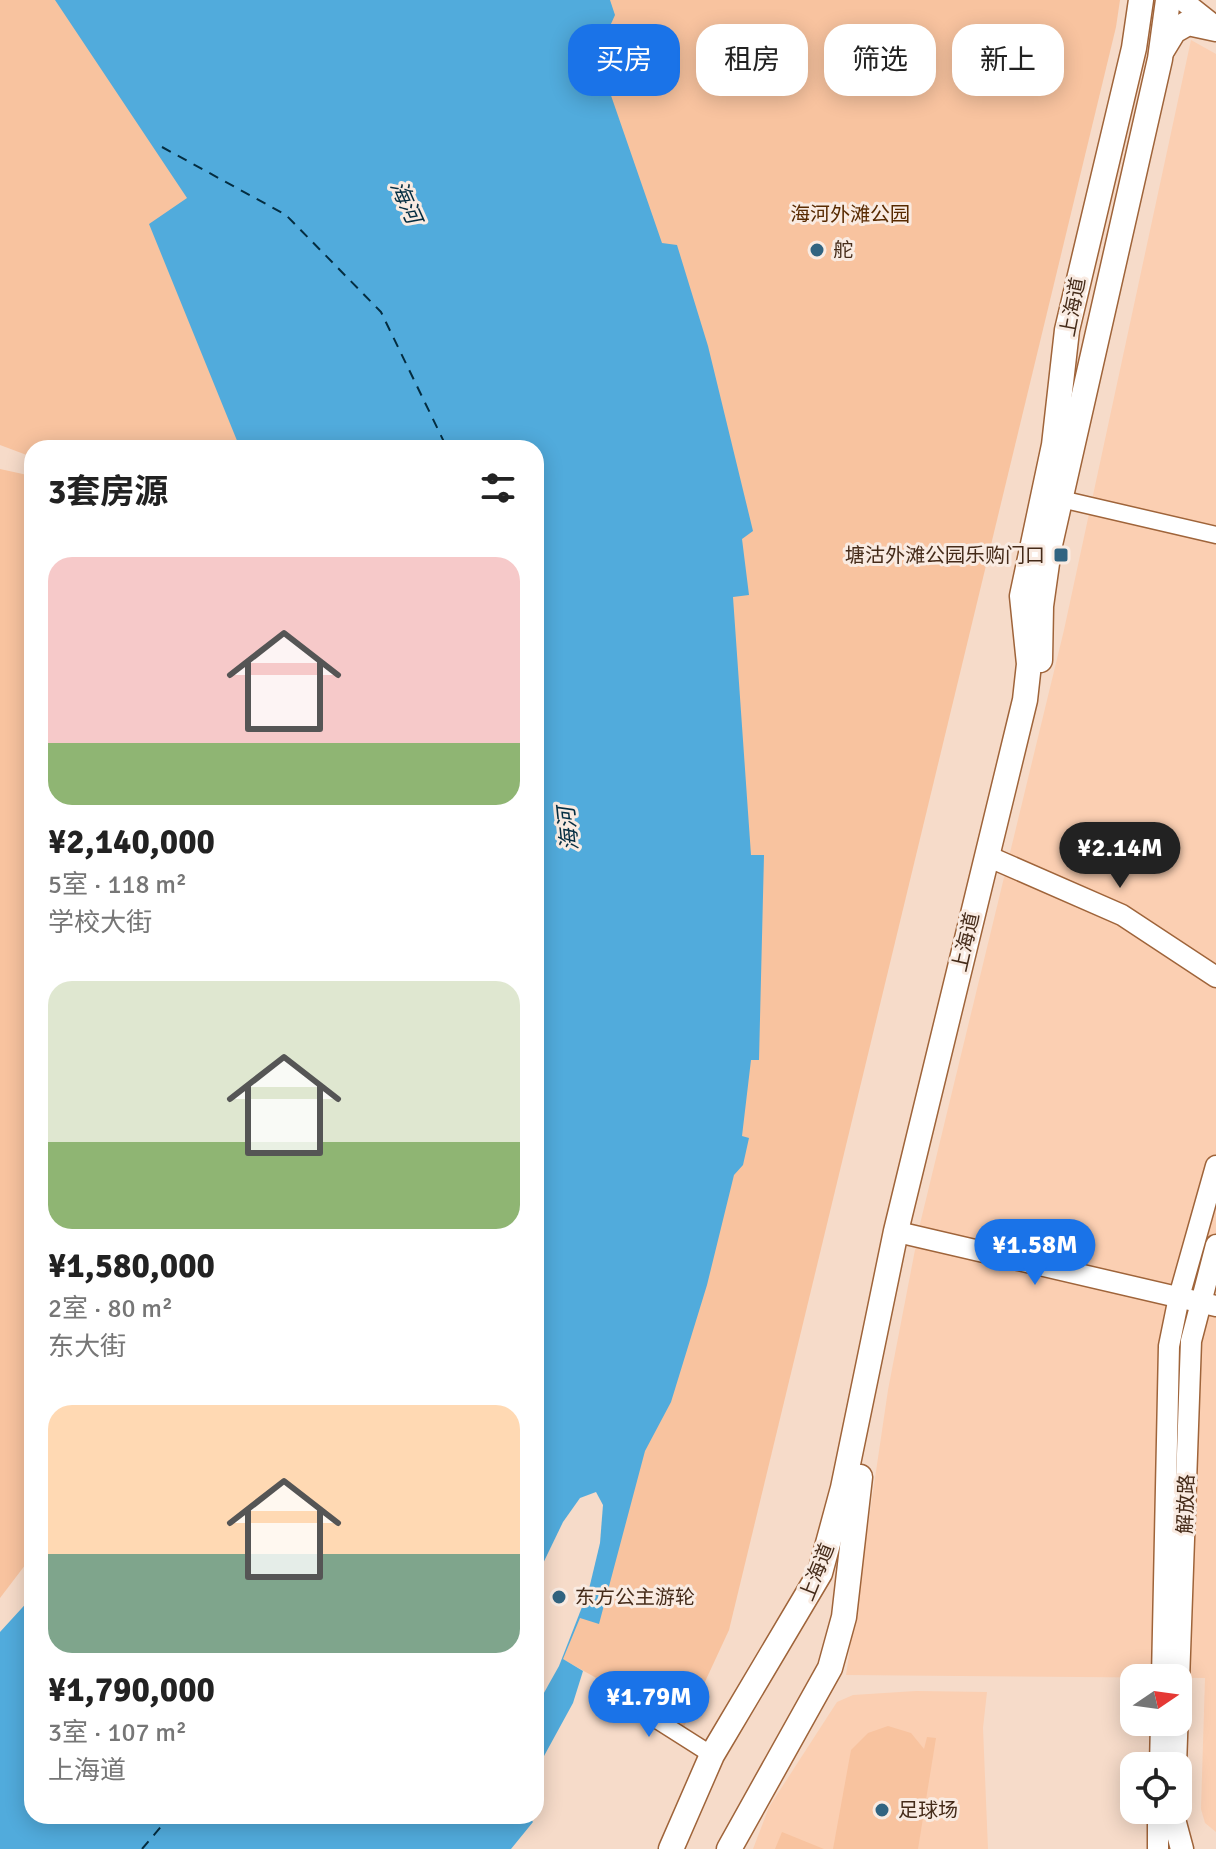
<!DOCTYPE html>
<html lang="zh">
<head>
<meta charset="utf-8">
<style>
  body { margin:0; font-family:Signika,"Noto Sans SC",sans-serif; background:#f6f6f6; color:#222; height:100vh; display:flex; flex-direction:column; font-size:30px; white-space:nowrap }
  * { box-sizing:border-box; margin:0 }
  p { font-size:26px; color:#767676 }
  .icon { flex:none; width:44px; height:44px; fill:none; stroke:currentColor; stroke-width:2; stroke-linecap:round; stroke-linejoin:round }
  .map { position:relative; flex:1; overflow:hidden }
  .drawer { position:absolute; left:24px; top:440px; width:520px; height:1384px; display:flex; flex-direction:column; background:#fff; border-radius:24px; box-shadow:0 4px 20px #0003 }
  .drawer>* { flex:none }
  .guide { position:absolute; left:568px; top:24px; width:528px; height:72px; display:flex; gap:16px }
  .needle { width:52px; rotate:77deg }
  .buttons { position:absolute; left:1120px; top:1664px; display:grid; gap:16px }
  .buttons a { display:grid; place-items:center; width:72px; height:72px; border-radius:16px; background:#fff; box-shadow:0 4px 20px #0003; font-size:40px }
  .price { position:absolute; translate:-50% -68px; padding:0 18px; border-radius:28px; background:#1a73e8; color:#fff; font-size:26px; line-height:52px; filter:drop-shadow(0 2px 4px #0008) }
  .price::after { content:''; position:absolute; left:50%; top:48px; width:24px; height:18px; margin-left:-12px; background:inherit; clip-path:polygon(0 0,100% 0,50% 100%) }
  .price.on { background:#222; color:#fff }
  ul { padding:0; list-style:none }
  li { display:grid; align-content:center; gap:16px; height:424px; padding:0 24px }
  li span { display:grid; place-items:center; height:248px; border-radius:24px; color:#555 }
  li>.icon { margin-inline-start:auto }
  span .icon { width:144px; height:144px; fill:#fffc; stroke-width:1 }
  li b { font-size:34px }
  h2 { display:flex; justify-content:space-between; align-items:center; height:96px; padding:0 24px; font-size:34px }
  .pill { padding:0 28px; border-radius:24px; background:#fff; box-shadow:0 4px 20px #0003; font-size:28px; line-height:72px }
  .pill.on { background:#1a73e8; color:#fff }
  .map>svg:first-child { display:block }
  .built { fill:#fbcfb2 }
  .green { fill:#f8c39f }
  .water { fill:#51abdc }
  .pier { fill:#f6dbc9 }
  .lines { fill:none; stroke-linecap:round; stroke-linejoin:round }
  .ferry { stroke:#042d41; stroke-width:2; stroke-dasharray:10 8; stroke-linecap:butt }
  .minor-casing { stroke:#9f643a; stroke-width:19 }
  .tertiary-casing { stroke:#9f643a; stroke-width:23 }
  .secondary-casing { stroke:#9f643a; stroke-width:25 }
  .primary-casing { stroke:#9f643a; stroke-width:27 }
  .minor { stroke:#fff; stroke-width:16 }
  .tertiary { stroke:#fff; stroke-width:20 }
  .secondary { stroke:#fff; stroke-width:22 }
  .primary { stroke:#fff; stroke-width:24 }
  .poi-dot { fill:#316481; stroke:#f9ebe2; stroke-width:3 }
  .labels { text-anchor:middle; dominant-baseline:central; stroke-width:6; stroke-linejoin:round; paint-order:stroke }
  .park-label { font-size:20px; fill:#582a00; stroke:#f9ebe2 }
  .poi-label { font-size:20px; fill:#452b19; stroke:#f9ebe2; text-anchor:start }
  .street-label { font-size:20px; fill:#452b19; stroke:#f9ebe2 }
  .water-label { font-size:22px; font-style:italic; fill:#042d41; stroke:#f9ebe2 }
</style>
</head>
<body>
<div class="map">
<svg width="1216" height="1849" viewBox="0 0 1216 1849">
  <rect width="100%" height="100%" fill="#f6dbc9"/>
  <!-- built -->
  <g class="built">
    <path d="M1191 40 1216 54V1832L1205 1823 1201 1809 1205 1678 846 1675 888 1390 920 1224 1064 630Z"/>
    <path d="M916 1691 987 1692 983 1728 988 1849H753L769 1807 837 1702 853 1695Z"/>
  </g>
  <!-- green -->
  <g class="green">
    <path d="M0 0H91L202 208 258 448H32V457L0 445Z"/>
    <path d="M536 0H1120L1116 27 729 1630 684 1727 548 1651Z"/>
    <path d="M0 469 32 476V1556L0 1598Z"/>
    <path d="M888 1726 911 1733 924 1749 927 1737 936 1738 918 1849H833L851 1750 868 1733Z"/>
    <path d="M782 1832 824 1849H775Z"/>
  </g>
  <!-- water -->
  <g class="water">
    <path d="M55 0H610L615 15 597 55 662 243 677 245 708 346 753 531 742 539 749 595 733 597 751 855H764L759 1060H751L742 1136 749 1138 743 1165 734 1175 707 1285 671 1402 645 1451 599 1624 580 1618 563 1659 583 1671 573 1703 538 1767 543 1781 536 1801V448H240L149 224 187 198Z"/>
    <path d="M32 1597V1816H529L533 1822 511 1849H0V1632Z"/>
  </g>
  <!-- pier -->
  <path class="pier" d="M596 1492 603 1505 600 1543 589 1589 559 1666 536 1707V1578L563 1522 580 1498Z"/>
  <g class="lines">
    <!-- ferry -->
    <g class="ferry">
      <path d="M162 147 286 215 381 312 447 448"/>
      <path d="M142 1849 170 1816"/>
    </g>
    <defs>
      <g id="minor">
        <path d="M1061 499 1216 535"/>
        <path d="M608 1689 712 1755"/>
      </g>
      <g id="tertiary">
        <path d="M1182 0 1216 27"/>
        <path d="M994 859 1122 915 1216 977"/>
        <path d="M902 1233 1216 1306"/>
        <path d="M1162 1678 1169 1346 1179 1297 1216 1166"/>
        <path d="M1160 1766 1161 1722"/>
        <path d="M1176 1766 1191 1341 1216 1245"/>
        <path d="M1158 1849V1810"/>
      </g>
      <path id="secondary" d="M1174 1819 1182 1849"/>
      <g id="primary">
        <path d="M1163 49 1174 31 1188 23 1216 29"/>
        <path d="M1040 660 1041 606 1049 549 1160 59 1168 0"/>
        <path d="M671 1849 712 1755 820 1573 843 1488 896 1231 1025 700 1029 664 1022 596 1054 445 1067 330 1134 48 1141 0"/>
        <path d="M729 1849 830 1668 844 1617 860 1477"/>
      </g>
    </defs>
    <!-- minor casing -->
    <use href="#minor" class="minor-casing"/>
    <!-- tertiary casing -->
    <use href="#tertiary" class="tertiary-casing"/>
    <!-- secondary casing -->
    <use href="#secondary" class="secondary-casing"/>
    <!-- primary casing -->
    <use href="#primary" class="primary-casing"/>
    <!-- minor -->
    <use href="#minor" class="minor"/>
    <!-- tertiary -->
    <use href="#tertiary" class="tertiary"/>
    <!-- secondary -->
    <use href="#secondary" class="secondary"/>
    <!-- primary -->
    <use href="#primary" class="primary"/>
  </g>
  <!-- markers -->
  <g class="poi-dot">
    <circle cx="817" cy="250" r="8"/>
    <rect x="1053" y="547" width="16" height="16" rx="4"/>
    <circle cx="559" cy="1597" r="8"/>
    <circle cx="882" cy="1810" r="8"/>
  </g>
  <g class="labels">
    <!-- park labels -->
    <g class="park-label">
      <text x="850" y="214">海河外滩公园</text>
    </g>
    <!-- poi labels -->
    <g class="poi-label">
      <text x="833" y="250">舵</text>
      <text x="1045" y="555" text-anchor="end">塘沽外滩公园乐购门口</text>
      <text x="575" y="1597">东方公主游轮</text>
      <text x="898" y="1810">足球场</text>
    </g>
    <!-- street labels -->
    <g class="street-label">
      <text transform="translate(1073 307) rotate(-79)">上海道</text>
      <text transform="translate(966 942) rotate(-77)">上海道</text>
      <text transform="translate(1186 1504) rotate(-88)">解放路</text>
      <text transform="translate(817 1572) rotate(-68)">上海道</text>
    </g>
    <!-- water labels -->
    <g class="water-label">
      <text transform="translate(406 202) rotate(66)">海河</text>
      <text transform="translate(568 829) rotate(-96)">海河</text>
    </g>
  </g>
</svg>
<div class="buttons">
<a><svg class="needle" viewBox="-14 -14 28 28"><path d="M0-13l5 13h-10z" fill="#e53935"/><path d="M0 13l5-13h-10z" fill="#767676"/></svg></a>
<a><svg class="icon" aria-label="locate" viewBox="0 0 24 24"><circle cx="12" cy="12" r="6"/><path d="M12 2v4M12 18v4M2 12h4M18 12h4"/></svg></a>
</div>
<b class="price on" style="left:1120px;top:890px">¥2.14M</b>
<b class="price" style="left:1035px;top:1287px">¥1.58M</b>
<b class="price" style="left:649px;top:1739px">¥1.79M</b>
<div class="guide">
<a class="pill on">买房</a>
<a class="pill">租房</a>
<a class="pill">筛选</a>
<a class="pill">新上</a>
</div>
<section class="drawer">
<h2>3套房源<svg class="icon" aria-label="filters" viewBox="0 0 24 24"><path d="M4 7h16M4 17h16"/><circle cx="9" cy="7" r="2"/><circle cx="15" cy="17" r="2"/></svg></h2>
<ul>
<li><span style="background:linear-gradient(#f6c9c9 75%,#8fb573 0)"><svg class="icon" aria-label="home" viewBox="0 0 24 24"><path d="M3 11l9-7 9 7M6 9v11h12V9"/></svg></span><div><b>¥2,140,000</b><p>5室 · 118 m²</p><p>学校大街</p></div></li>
<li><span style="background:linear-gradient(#dfe7d0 65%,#8fb573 0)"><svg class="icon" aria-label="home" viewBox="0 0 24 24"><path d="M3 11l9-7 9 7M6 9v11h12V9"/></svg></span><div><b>¥1,580,000</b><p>2室 · 80 m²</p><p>东大街</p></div></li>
<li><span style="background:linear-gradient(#ffd9b3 60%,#7fa58c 0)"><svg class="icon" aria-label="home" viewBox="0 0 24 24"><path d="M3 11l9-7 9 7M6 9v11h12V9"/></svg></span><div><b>¥1,790,000</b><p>3室 · 107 m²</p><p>上海道</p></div></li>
</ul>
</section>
</div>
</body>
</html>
